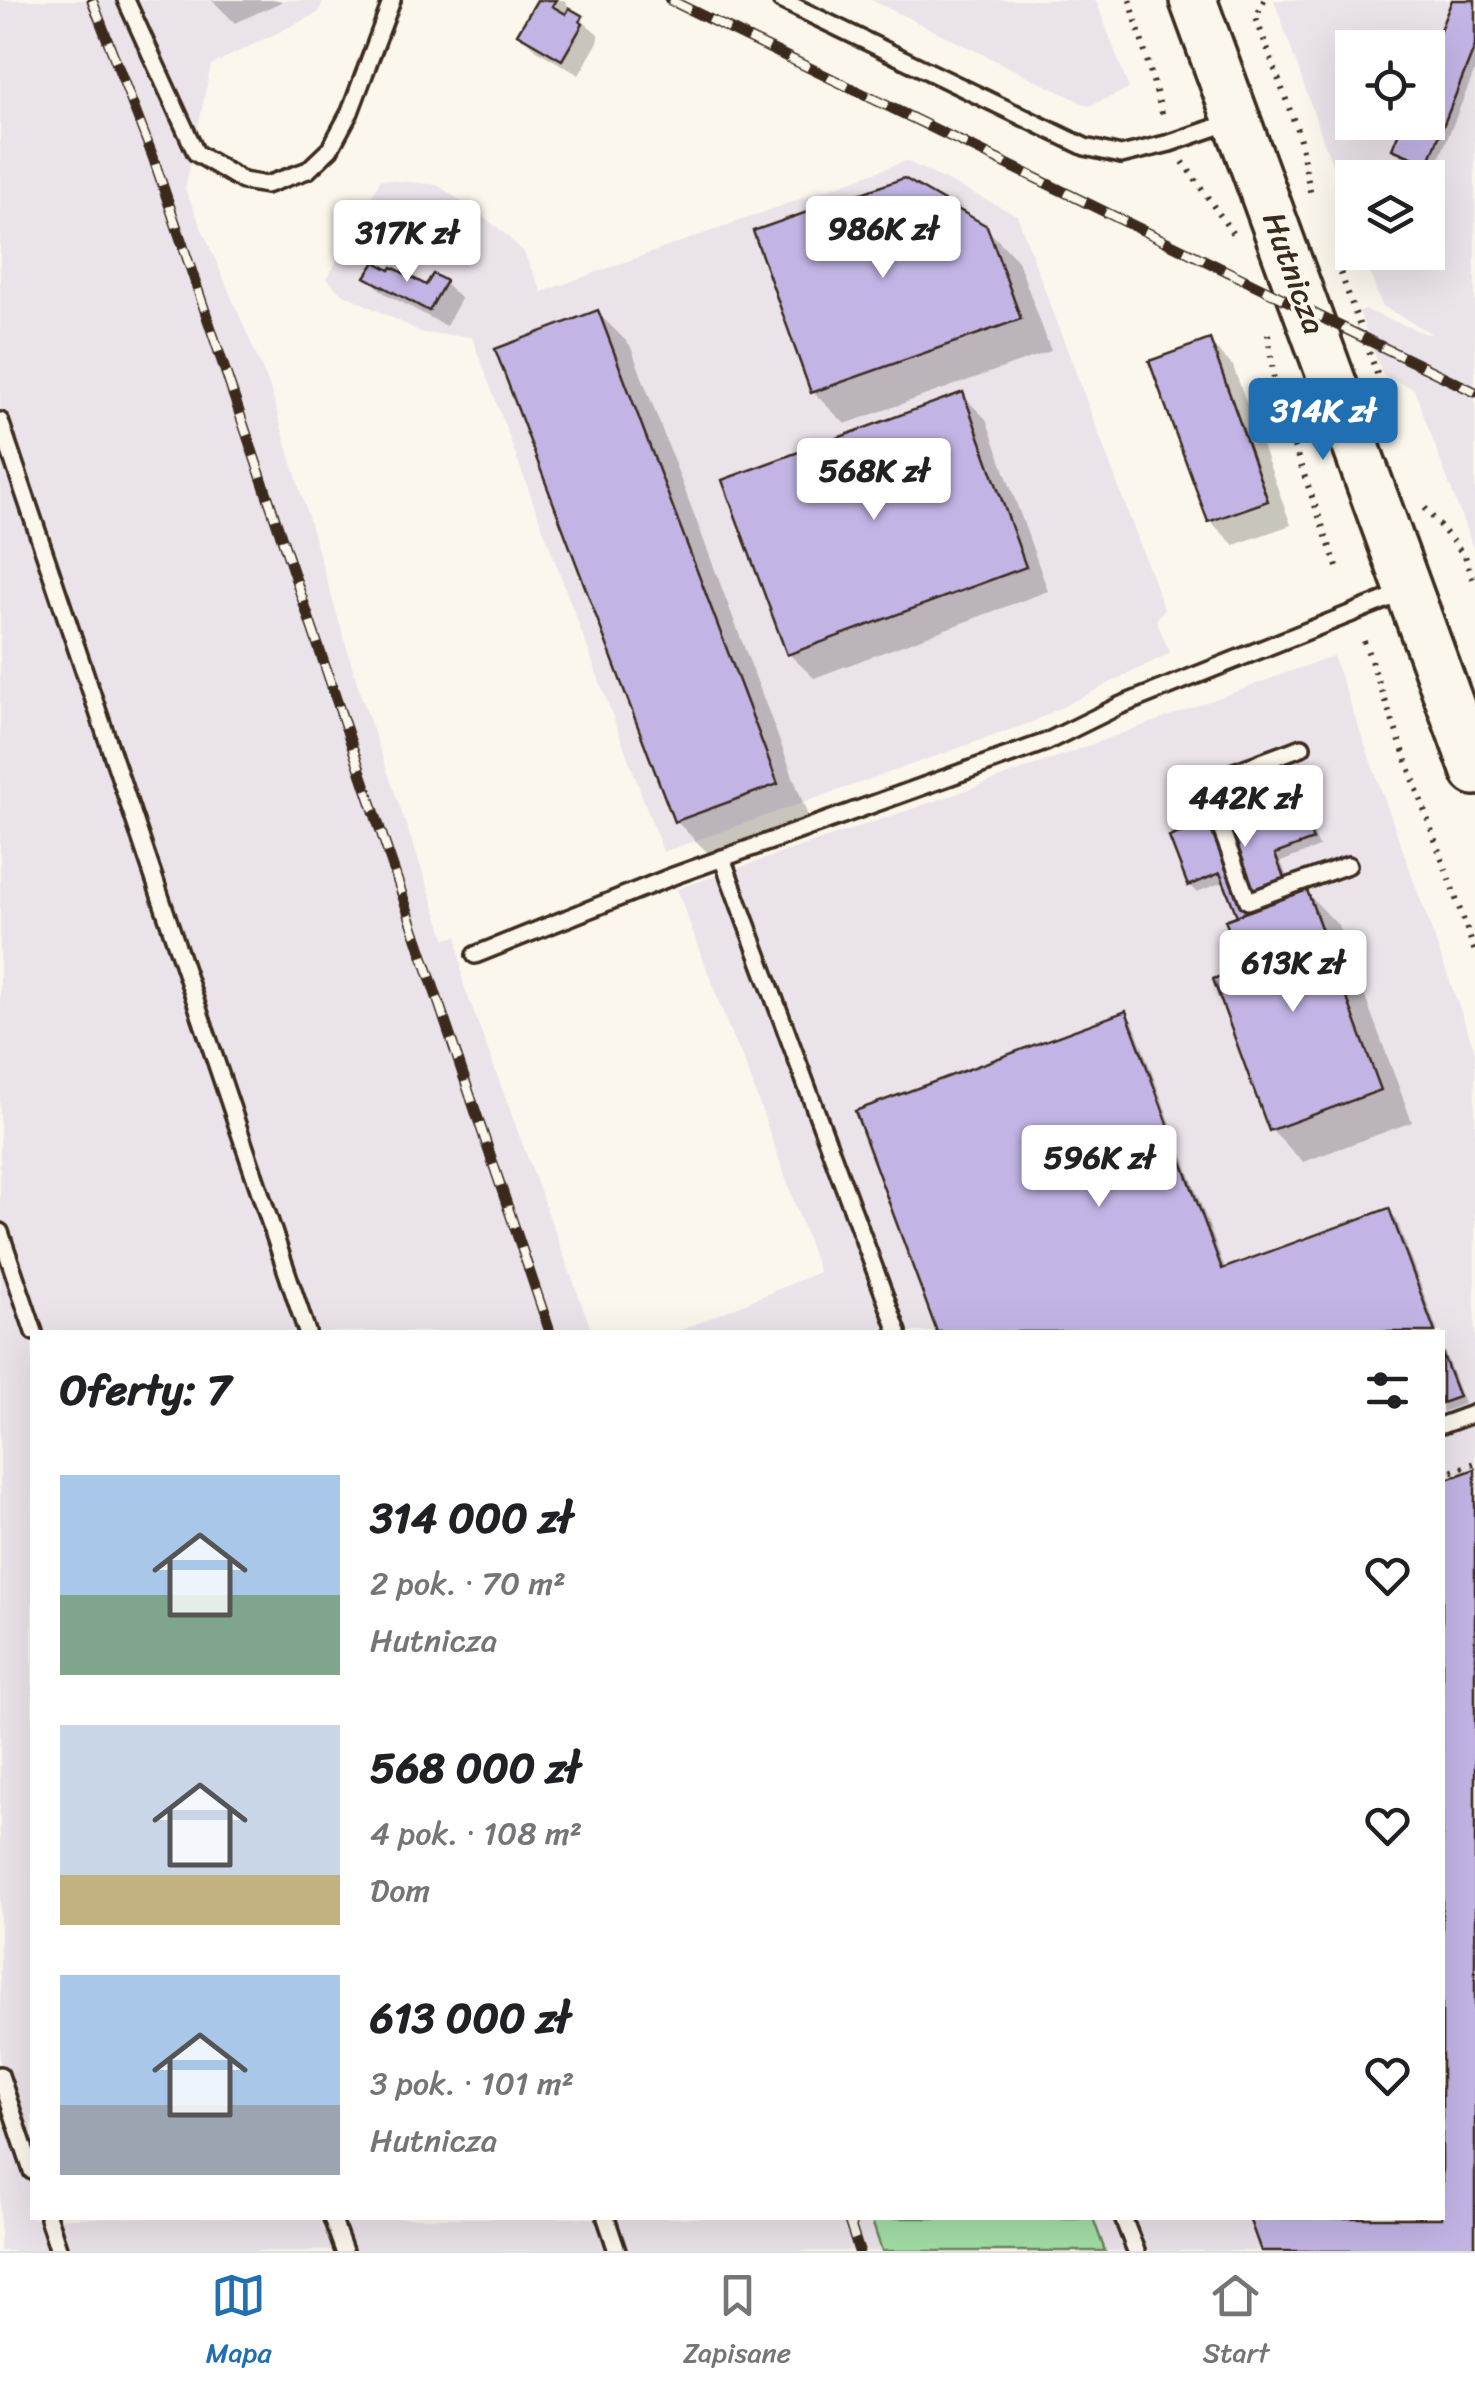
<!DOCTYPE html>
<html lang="pl">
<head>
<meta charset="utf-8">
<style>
  body { margin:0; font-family:Sriracha,sans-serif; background:#f6f6f6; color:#202124; height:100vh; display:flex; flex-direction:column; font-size:38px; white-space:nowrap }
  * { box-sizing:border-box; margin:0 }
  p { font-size:32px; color:#757577 }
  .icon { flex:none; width:55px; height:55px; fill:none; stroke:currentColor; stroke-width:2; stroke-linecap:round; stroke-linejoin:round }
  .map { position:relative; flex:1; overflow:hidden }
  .details { position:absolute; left:30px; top:1330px; width:1415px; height:890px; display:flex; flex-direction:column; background:#fff; border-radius:0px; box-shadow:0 10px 40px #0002 }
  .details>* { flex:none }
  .tools { position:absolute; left:1335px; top:30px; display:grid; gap:20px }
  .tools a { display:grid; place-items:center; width:110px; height:110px; border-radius:0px; background:#fff; box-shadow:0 10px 40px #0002; font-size:50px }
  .price { position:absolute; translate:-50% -85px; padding:0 22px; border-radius:10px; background:#fff; color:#222; font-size:32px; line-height:65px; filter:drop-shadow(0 2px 5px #0008) }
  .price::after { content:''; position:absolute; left:50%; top:60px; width:30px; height:22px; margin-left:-15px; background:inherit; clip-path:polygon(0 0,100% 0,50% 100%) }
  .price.current { background:#1f6fb2; color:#fff }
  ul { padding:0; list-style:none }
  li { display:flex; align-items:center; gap:30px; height:250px; padding:0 30px }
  li span { display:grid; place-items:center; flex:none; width:280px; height:200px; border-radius:0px; color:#555 }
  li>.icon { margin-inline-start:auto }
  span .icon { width:120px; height:120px; fill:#fffc; stroke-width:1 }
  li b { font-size:42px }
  h2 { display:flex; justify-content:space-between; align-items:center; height:120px; padding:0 30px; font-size:42px }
  .tab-bar { display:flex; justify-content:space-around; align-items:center; height:140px; border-top:2px solid #e0e0e0; background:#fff; font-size:28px; color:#757577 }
  .tab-bar a { display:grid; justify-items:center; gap:5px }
  .tab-bar .current { color:#1f6fb2 }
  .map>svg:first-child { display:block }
  .built { fill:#eae3ea; fill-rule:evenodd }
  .green { fill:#a2dfa6; stroke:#6e8462; stroke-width:2.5 }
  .shadow { fill:#0003 }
  .building { fill:#c2b5e6; stroke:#3b2a1e; stroke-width:2.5 }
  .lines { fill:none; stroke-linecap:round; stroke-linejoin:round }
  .service-casing { stroke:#3b2a1e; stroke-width:22 }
  .secondary-casing { stroke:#3b2a1e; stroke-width:52 }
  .path { stroke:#3b2a1e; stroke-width:6; stroke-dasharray:2.5 8; stroke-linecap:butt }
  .service { stroke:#fbf7ec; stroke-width:15 }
  .secondary { stroke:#fbf7ec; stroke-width:45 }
  .rail-casing { stroke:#3b2a1e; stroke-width:11 }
  .rail { stroke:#fbf7ec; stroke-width:8; stroke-dasharray:22; stroke-linecap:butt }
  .labels { text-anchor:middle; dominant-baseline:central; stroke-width:8; stroke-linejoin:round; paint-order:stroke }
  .street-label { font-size:32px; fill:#3b2a1e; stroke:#fbf7ec }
</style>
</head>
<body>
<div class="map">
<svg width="1475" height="2251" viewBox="0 0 1475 2251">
  <rect width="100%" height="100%" fill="#fbf7ec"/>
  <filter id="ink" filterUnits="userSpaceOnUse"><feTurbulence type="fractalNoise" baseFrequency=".01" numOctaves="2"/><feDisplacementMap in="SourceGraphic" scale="20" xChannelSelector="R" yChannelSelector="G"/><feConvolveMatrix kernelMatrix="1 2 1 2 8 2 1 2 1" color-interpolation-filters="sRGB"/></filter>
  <g filter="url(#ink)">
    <!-- built -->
    <g class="built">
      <path d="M0 0H324L318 13 211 65 185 189 269 385 361 696 446 939 457 936 463 983 592 1332H32V2218H871L882 2251H0Z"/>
      <path d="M871 0H1096L1129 89 1089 106Z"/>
      <path d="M1274 0H1475V553L1414 389 1383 376 1359 311 1365 310 1427 334 1431 333 1382 306 1363 253 1428 252V178H1352V222ZM1352 48H1428V122H1352Z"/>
      <path d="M906 161 1017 215 1164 609 1156 620 1170 653 1030 723 663 852 472 337 423 333 340 292 327 279 381 179 438 185 497 227 523 251 542 292Z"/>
      <path d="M1333 656 1475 1051V2251H1105L1093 2218H1442V1332H677L819 1272 745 1063 731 1034 677 889 970 789Z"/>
    </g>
    <!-- green -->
    <path class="green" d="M871 2218H1093L1105 2251H882Z"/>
    <!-- shadow -->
    <g class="shadow">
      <path d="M212 0H280L281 2 235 23Z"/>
      <path d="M539 0H564L573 13 598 34V42L579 75 536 50 520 34Z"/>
      <path d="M1454 0H1475V70L1435 169 1402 156 1395 149 1428 122V67Z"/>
      <path d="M986 228 1018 261 1051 351 845 424 813 392Z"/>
      <path d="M368 277 427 289 445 283 461 299 446 326 384 293Z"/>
      <path d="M598 313 630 345 808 816 708 853 676 821Z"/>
      <path d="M1209 342 1233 366 1291 525 1234 545 1210 521Z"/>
      <path d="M962 395 986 419 1048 591 814 678 789 654Z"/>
      <path d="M1294 792 1301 800 1319 847 1281 862 1295 897 1307 893 1338 925 1412 1122 1303 1162 1271 1130 1240 918 1226 881 1197 892 1190 885Z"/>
      <path d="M1126 1014 1133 1022 1226 1271 1388 1211 1396 1218 1438 1332H940L858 1112Z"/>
      <path d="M1442 1345 1464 1404 1442 1412Z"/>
      <path d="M1475 1472V2251H1264L1252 2218H1442Z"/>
    </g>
    <!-- building -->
    <g class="building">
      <path d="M537 0H556L552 6 566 14 569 8 583 16 580 22 583 24 562 60 517 34Z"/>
      <path d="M1452 0H1475V46L1428 164 1392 149 1403 122H1428V60Z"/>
      <path d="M904 178 987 226 1021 319 811 393 753 231Z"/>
      <path d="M375 262 390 270 392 267 426 285 433 274 446 281 429 311 365 277Z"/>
      <path d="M598 310 778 784 674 822 495 349Z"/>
      <path d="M1210 339 1268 501 1208 522 1149 361Z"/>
      <path d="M963 392 1026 567 787 655 722 480Z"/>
      <path d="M1294 789 1313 840 1275 854 1291 896 1237 916 1220 873 1188 886 1169 837Z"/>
      <path d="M1307 890 1381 1090 1269 1131 1213 979 1243 968 1225 920Z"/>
      <path d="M1126 1011 1222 1269 1389 1208 1435 1332H937L855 1111Z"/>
      <path d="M1442 1353 1459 1397 1442 1403Z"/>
      <path d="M1475 1469V2251H1261L1249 2218H1442V1481Z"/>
    </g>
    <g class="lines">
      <defs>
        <g id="service">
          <path d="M126 0 196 153 243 181 266 185 308 170 330 149 350 112 392 0"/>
          <path d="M781 0 1085 147 1121 155 1170 143 1234 121"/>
          <path d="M0 421 307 1332"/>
          <path d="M1302 747 1204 783 1248 901 1348 865"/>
          <path d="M722 858 898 1332"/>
          <path d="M475 955 673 876 1046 742 1119 706 1405 592"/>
          <path d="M0 1232 34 1332"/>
          <path d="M1442 1425 1475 1413"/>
          <path d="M0 2075 32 2171"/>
          <path d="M48 2218 59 2251"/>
          <path d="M332 2218 344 2251"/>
          <path d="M606 2218 617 2251"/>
          <path d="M1123 2218 1136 2251"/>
        </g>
        <path id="secondary" d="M1193 0 1475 772"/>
      </defs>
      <!-- service casing -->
      <use href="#service" class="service-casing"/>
      <!-- secondary casing -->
      <use href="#secondary" class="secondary-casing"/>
      <!-- path -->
      <g class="path">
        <path d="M1130 0 1164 120"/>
        <path d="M1264 0 1256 18 1299 135 1311 196"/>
        <path d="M1183 162 1233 234"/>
        <path d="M1337 263 1389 407"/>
        <path d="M1268 334 1276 396 1337 567"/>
        <path d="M1425 508 1465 556 1475 585"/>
        <path d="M1364 641 1475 952"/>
        <path d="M1442 1475 1475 1463"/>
      </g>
      <!-- service -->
      <use href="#service" class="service"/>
      <!-- secondary -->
      <use href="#secondary" class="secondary"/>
      <defs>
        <g id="rail">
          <path d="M92 0 153 157 550 1332"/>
          <path d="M670 0 1475 392"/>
          <path d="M848 2218 859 2251"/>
        </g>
      </defs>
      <!-- rail casing -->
      <use href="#rail" class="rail-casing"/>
      <!-- rail -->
      <use href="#rail" class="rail"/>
    </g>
  </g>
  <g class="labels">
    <!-- street labels -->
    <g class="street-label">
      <text transform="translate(1294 273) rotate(70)">Hutnicza</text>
    </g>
  </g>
</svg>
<div class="tools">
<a><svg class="icon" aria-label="locate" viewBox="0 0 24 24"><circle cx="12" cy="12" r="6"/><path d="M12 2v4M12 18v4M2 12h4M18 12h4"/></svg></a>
<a><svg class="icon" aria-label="layers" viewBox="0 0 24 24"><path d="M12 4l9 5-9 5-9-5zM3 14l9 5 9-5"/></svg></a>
</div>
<b class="price" style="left:883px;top:281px">986K zł</b>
<b class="price" style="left:407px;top:285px">317K zł</b>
<b class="price current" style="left:1323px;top:463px">314K zł</b>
<b class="price" style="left:874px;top:523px">568K zł</b>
<b class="price" style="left:1245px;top:850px">442K zł</b>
<b class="price" style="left:1293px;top:1015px">613K zł</b>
<b class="price" style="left:1099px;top:1210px">596K zł</b>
<section class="details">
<h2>Oferty: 7<svg class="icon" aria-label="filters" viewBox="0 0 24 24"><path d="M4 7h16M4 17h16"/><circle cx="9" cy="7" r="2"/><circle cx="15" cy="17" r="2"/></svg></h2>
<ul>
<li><span style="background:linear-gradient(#a9c7e8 60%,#7fa58c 0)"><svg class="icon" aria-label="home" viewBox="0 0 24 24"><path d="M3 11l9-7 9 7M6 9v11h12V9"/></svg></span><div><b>314 000 zł</b><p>2 pok. · 70 m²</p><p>Hutnicza</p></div><svg class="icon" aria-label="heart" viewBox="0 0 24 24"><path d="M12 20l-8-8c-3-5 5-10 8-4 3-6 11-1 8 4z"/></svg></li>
<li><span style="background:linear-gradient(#c9d6e8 75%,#c2b280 0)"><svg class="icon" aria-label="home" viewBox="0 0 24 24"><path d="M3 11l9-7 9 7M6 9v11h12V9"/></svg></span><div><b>568 000 zł</b><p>4 pok. · 108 m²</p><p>Dom</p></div><svg class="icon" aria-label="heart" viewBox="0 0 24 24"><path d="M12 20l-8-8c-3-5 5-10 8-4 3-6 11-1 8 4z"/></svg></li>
<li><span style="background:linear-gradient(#a9c7e8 65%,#9aa5b1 0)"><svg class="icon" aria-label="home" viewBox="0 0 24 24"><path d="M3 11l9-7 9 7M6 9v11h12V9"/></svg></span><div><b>613 000 zł</b><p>3 pok. · 101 m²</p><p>Hutnicza</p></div><svg class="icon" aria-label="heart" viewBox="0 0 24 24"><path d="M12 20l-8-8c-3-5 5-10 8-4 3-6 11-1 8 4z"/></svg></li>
</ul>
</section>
</div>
<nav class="tab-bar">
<a class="current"><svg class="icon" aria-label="map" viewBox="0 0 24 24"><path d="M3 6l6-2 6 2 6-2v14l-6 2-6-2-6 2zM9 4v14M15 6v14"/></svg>Mapa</a>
<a><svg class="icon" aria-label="saved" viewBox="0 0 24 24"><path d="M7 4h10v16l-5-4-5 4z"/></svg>Zapisane</a>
<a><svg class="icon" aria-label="home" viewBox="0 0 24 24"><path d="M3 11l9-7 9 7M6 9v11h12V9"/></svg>Start</a>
</nav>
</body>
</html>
